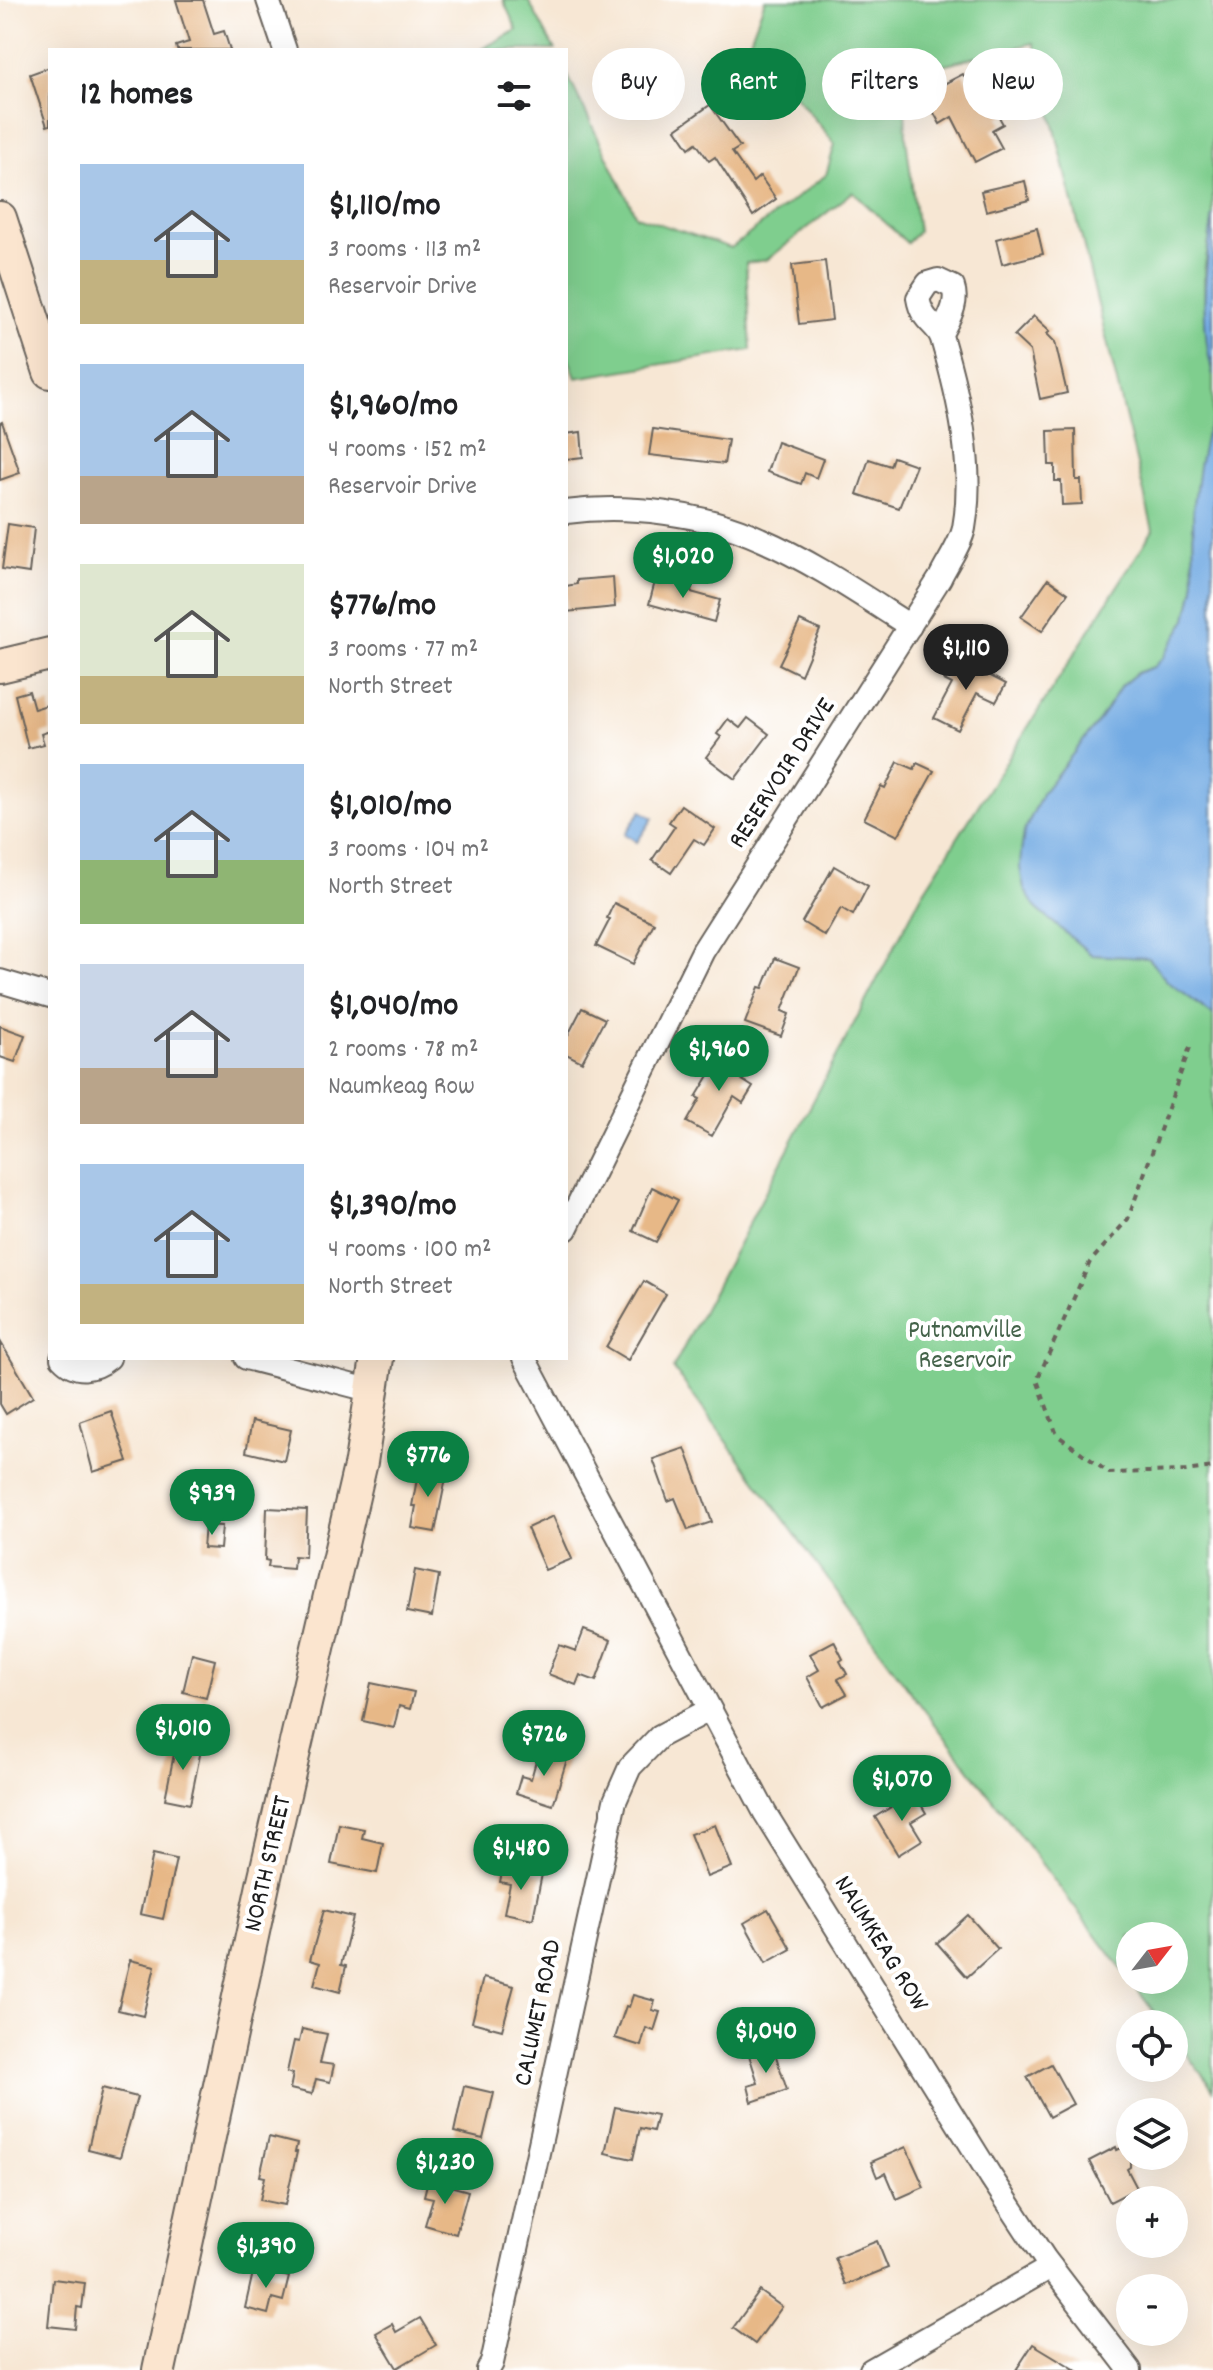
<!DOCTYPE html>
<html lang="en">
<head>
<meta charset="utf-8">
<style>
  body { margin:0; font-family:Dekko,sans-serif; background:#f6f6f6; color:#202124; height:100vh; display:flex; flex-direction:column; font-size:30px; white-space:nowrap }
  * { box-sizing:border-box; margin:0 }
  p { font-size:26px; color:#757577 }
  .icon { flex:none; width:44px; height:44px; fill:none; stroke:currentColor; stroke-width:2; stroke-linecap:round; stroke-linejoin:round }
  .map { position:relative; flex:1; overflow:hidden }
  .details { position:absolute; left:48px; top:48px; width:520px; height:1312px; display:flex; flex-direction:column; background:#fff; border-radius:0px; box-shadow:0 8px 32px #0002 }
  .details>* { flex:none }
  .top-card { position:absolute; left:592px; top:48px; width:500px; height:72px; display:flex; gap:16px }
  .needle { width:52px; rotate:59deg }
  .controls { position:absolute; left:1116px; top:1922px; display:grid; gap:16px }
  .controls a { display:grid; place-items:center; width:72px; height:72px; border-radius:50%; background:#fff; box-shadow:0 8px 32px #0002; font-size:40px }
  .price { position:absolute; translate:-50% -68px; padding:0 18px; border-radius:28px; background:#0b8043; color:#fff; font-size:26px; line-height:52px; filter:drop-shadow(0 2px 4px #0008) }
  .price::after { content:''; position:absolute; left:50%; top:48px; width:24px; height:18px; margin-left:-12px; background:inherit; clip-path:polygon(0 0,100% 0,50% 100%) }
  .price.selected { background:#222; color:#fff }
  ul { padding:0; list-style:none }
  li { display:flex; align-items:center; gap:24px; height:200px; padding:0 32px }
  li span { display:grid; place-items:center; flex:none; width:224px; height:160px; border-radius:0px; color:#555 }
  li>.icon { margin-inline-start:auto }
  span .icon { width:96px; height:96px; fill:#fffc; stroke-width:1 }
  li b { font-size:34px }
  h2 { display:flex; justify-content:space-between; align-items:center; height:96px; padding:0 32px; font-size:34px }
  .tag { padding:0 28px; border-radius:36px; background:#fff; box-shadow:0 8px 32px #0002; font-size:28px; line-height:72px }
  .tag.selected { background:#0b8043; color:#fff }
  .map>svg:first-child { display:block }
  .green { fill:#7fce8e; stroke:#4e7555; stroke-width:2 }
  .water { fill:#73abe3; stroke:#486480; stroke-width:2 }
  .building { fill:#e7b887 }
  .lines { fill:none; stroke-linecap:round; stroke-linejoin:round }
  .street-casing { stroke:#69635c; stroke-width:26 }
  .secondary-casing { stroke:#69635c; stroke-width:36 }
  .path { stroke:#69635c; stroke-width:4; stroke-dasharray:6 6; stroke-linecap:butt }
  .street { stroke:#fff; stroke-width:22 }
  .secondary { stroke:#fbe5cf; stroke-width:32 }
  .labels { text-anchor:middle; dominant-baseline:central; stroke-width:8; stroke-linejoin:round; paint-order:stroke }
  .street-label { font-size:26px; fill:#1c1c1c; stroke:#fff }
  .park-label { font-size:26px; fill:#44634a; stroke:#fff }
</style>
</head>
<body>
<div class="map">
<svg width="1213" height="2370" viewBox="0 0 1213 2370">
  <rect width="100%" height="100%" fill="#fff"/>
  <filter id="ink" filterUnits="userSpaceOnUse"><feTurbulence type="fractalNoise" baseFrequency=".0125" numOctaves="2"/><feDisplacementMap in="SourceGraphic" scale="16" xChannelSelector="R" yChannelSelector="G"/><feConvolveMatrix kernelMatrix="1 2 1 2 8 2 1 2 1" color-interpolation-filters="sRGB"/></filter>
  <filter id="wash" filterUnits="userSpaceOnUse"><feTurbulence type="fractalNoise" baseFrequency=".006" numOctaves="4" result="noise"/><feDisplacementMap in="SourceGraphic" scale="32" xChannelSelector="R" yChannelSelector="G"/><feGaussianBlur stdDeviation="1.8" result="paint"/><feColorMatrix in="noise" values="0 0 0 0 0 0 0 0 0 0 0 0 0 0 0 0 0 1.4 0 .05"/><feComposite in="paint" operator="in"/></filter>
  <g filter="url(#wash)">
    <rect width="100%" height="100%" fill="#f7e7d4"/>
    <!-- green -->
    <g class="green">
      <path d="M503 0H528L555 50H480L517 30Z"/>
      <path d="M765 0H1212L1213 215 1204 272 1205 319 1213 375V419L1206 434 1193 511 1194 588 1187 619 1164 658 1154 667 1137 673 1121 686 1101 718 1043 792 1024 832 1036 908 1092 955 1148 958 1167 981 1213 1015V2089L1174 2038V2024H1163L1130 1980H1174V1936H1130V1980L910 1691 673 1368 922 894 1153 530 1034 43 904 74 906 138 918 232 907 243 853 192 767 260 746 263 751 350 576 378 566 351V72L636 216 731 248 826 175 835 144 750 40Z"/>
    </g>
    <!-- water -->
    <g class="water">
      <path d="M1213 215V375C1199 322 1205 269 1213 215Z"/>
      <path d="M1213 419V1015L1167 981 1148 958 1092 955 1036 908 1024 889 1020 868 1021 853 1024 832 1043 792 1101 718 1121 686 1137 673 1154 667 1163 658 1187 619 1194 588 1193 511 1199 466 1206 434Z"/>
      <path d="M641 811 653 818 637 842 625 834Z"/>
    </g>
    <g id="blocks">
      <!-- building -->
      <g class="building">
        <path d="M176 0H203L214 34 224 31 230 50H177L176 46 189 42Z"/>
        <path d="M50 67V125L47 126 30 74Z"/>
        <path d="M963 74 973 93 984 87 987 93 993 90 1006 114 999 117 1003 124 992 130 1002 148 975 162 952 117 940 124 926 98 940 91 938 87Z"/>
        <path d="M710 105 740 147 732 152 753 182 760 176 776 199 753 216 715 157 709 161 696 143 689 148 676 129Z"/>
        <path d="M1025 181 1029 200 986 211 981 191Z"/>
        <path d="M1037 228 1043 254 1002 264 996 239Z"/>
        <path d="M825 261 832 320 799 324 792 265Z"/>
        <path d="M1034 316 1050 331 1047 334 1055 342 1067 393 1040 399 1030 351 1014 336Z"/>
        <path d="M2 422 20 473 0 480V423Z"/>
        <path d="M653 429 728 440 724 464 649 455Z"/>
        <path d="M1075 430 1076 480H1081L1082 504 1062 505 1061 481H1055V465H1049L1048 431Z"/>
        <path d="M581 432 583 457 566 459V434Z"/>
        <path d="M777 442 823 459 816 478 805 473 801 484 767 472Z"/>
        <path d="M893 457 916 465 899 508 857 494 869 459 890 466Z"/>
        <path d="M8 524 34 528 29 573 2 569Z"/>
        <path d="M613 577 615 607 566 612V586L577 584V580Z"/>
        <path d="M656 578 692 587 691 592 720 600 714 622 649 604Z"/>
        <path d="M1048 579 1068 593 1042 631 1021 617Z"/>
        <path d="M800 621 820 630 801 675 779 664Z"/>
        <path d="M956 658 1006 684 996 702 977 693 958 730 934 718 952 684 944 680Z"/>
        <path d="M29 691 34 709 50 704V731L41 734 44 744 28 748 15 695Z"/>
        <path d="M748 718 769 734 735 779 706 757 721 737 717 734 728 719 740 728Z"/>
        <path d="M898 762 914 769 917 763 934 771 898 836 864 819 881 786 885 788Z"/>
        <path d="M681 805 715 829 704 845 694 839 671 873 652 860 675 826 669 822Z"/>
        <path d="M834 866 868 886 853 915 841 908 825 936 802 922Z"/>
        <path d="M614 903 654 923 633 964 596 946 610 919 607 918Z"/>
        <path d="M775 958 799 967 782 1011 789 1014 781 1036 745 1023 759 987 763 988Z"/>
        <path d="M582 1008 605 1019 582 1062 566 1054V1039Z"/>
        <path d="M0 1026 25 1035 15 1062 0 1057Z"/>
        <path d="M716 1052 747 1070 742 1080 753 1087 743 1103 734 1097 712 1136 687 1122 700 1099 696 1097 713 1069 707 1066Z"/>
        <path d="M652 1187 678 1200 656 1242 633 1231Z"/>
        <path d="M644 1281 666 1294 628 1360 606 1347Z"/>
        <path d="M0 1341 33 1397 6 1414 0 1404Z"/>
        <path d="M111 1411 128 1461 93 1472 80 1422Z"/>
        <path d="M252 1421 291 1430 284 1461 246 1452Z"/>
        <path d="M685 1448 712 1522 688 1530 675 1498 668 1501 653 1459Z"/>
        <path d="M419 1468 447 1473 435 1532 412 1528 416 1506H412Z"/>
        <path d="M267 1508 307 1510 305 1557 294 1556 293 1569 268 1567 269 1561 265 1560Z"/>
        <path d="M553 1516 572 1559 545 1570 527 1528Z"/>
        <path d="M205 1525 222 1526 220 1549 203 1548Z"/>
        <path d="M415 1570 439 1575 432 1617 407 1612Z"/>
        <path d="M584 1630 611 1640 596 1681 580 1675 576 1685 548 1674 559 1645 576 1651Z"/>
        <path d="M834 1641 843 1659 840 1661 847 1674 838 1679 847 1694 823 1707 807 1677 819 1670 810 1654Z"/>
        <path d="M192 1654 215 1660 206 1698 183 1692Z"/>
        <path d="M371 1683 414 1692 410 1709 399 1706 394 1728 363 1721Z"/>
        <path d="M177 1739 202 1745 190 1804 165 1799Z"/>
        <path d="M539 1750 567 1759 553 1805 516 1793 521 1776 531 1779Z"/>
        <path d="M914 1793 926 1813 911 1822 922 1840 898 1855 875 1817Z"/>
        <path d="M339 1824 364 1829 362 1838 383 1843 377 1873 331 1864Z"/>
        <path d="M715 1825 732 1867 707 1877 690 1834Z"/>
        <path d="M153 1854 176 1859 163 1919 140 1914Z"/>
        <path d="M503 1866 542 1874 533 1919 504 1913 510 1884 500 1882Z"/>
        <path d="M768 1909 791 1949 766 1963 744 1923Z"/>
        <path d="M324 1910 353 1917 341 1965 346 1966 340 1992 314 1985 320 1963 310 1960Z"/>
        <path d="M968 1915 998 1949 967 1977 937 1943Z"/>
        <path d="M130 1960 155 1966 143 2016 118 2010Z"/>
        <path d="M483 1978 514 1986 502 2030 472 2022Z"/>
        <path d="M633 1995 655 2001 652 2010 660 2012 654 2031 646 2028 641 2046 615 2038 626 2006 629 2007Z"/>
        <path d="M302 2029 327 2034 320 2063 334 2065 330 2082 316 2079 312 2094 290 2089 293 2074 287 2072 294 2041 299 2042Z"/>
        <path d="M773 2047 787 2090 752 2102 748 2086 758 2083 749 2055Z"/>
        <path d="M1051 2064 1073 2104 1049 2117 1027 2077Z"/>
        <path d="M464 2086 494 2093 483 2139 454 2132Z"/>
        <path d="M102 2088 137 2097 120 2157 88 2149Z"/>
        <path d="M615 2107 657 2115 653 2131 640 2128 633 2159 605 2153Z"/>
        <path d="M269 2137 297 2144 295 2152H297L285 2205 260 2200 265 2177 260 2176Z"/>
        <path d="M1130 2144V2167L1127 2169 1137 2188 1110 2202 1089 2161 1116 2147 1117 2150Z"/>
        <path d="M906 2147 924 2187 897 2199 886 2173 877 2177 871 2162Z"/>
        <path d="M428 2180 468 2191 456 2234 425 2225 433 2198 424 2196Z"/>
        <path d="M877 2241 888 2268 846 2285 835 2258Z"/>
        <path d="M254 2268 289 2277 283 2301 272 2298 268 2314 245 2308Z"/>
        <path d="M53 2279 85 2283 82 2308 77 2307 75 2329 48 2326Z"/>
        <path d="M760 2291 782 2307 755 2344 733 2328Z"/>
        <path d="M420 2318 436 2345 397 2368 376 2333 392 2324 396 2332Z"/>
        <path d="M1033 2344 1076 2370H1016Z"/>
      </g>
    </g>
  </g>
  <g filter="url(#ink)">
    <use href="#blocks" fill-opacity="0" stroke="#69635c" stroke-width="2"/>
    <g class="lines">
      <defs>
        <g id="street">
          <path d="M268 0 285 50"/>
          <path d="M566 512C627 504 704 513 760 539 813 562 861 595 910 626"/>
          <path d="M0 981 50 996"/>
          <path d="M566 1229 703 951 940 578C947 563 961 544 964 528 975 467 959 398 942 339 938 324 922 323 918 298L928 283 938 280 953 287C959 304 948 319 941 334"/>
          <path d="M62 1358C76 1373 93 1371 109 1358"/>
          <path d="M246 1358 373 1391"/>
          <path d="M524 1358 765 1813 991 2177 1045 2259 1130 2370"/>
          <path d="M488 2370 492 2363 615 1801 630 1767 660 1736 709 1710"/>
          <path d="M871 2370 1051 2267"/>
        </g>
        <g id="secondary">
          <path d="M0 218 50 372"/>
          <path d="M0 666 50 654"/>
          <path d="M159 2370 263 1885 361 1462 377 1358"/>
        </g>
      </defs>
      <!-- street casing -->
      <use href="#street" class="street-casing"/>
      <!-- secondary casing -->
      <use href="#secondary" class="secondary-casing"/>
      <!-- path -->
      <path class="path" d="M1190 1047 1128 1219 1090 1262 1037 1380 1057 1435 1109 1473 1186 1471 1213 1467"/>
      <!-- street -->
      <use href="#street" class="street"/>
      <!-- secondary -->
      <use href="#secondary" class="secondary"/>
    </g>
  </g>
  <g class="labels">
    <!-- street labels -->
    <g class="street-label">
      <text transform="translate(783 774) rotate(-57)">RESERVOIR DRIVE</text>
      <text transform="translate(269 1864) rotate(-77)">NORTH STREET</text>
      <text transform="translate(880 1944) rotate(58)">NAUMKEAG ROW</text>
      <text transform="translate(539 2013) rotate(-78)">CALUMET ROAD</text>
    </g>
    <!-- park labels -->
    <g class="park-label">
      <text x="965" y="1331">Putnamville<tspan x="965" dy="30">Reservoir</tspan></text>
    </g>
  </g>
</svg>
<div class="controls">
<a><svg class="needle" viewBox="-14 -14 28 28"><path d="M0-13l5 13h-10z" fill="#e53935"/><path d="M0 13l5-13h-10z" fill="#757577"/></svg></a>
<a><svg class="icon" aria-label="locate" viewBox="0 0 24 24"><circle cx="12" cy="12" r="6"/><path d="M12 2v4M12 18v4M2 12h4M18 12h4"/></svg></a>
<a><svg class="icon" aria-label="layers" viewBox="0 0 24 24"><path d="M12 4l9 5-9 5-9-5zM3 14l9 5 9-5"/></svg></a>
<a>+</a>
<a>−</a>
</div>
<b class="price" style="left:683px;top:600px">$1,020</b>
<b class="price selected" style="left:966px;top:692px">$1,110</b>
<b class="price" style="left:719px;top:1093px">$1,960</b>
<b class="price" style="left:428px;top:1499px">$776</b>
<b class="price" style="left:212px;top:1537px">$939</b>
<b class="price" style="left:183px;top:1772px">$1,010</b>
<b class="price" style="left:544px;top:1778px">$726</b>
<b class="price" style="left:902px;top:1823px">$1,070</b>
<b class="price" style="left:521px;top:1892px">$1,480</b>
<b class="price" style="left:766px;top:2075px">$1,040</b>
<b class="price" style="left:445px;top:2206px">$1,230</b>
<b class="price" style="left:266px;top:2290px">$1,390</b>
<div class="top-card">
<a class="tag">Buy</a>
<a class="tag selected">Rent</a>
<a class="tag">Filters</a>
<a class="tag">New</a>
</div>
<section class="details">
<h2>12 homes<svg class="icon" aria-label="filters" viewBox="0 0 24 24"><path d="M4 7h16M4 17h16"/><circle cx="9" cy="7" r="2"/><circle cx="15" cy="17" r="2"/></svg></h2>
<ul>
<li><span style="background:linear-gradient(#a9c7e8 60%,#c2b280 0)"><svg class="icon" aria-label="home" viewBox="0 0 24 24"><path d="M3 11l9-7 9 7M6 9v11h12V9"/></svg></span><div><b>$1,110/mo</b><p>3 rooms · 113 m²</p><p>Reservoir Drive</p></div></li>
<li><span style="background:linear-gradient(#a9c7e8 70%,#b9a48a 0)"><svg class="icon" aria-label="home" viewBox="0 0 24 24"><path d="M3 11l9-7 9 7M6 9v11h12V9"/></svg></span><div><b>$1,960/mo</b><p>4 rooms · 152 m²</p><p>Reservoir Drive</p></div></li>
<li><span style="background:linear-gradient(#dfe7d0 70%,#c2b280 0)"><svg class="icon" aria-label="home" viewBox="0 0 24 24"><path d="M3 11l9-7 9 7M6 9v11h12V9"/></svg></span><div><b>$776/mo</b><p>3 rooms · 77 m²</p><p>North Street</p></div></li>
<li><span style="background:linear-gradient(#a9c7e8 60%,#8fb573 0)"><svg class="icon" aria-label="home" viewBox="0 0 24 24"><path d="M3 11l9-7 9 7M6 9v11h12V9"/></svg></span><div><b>$1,010/mo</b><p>3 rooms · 104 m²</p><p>North Street</p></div></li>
<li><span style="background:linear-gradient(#c9d6e8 65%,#b9a48a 0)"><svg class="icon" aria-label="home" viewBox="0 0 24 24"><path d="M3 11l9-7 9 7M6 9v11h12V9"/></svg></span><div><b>$1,040/mo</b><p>2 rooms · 78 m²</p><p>Naumkeag Row</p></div></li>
<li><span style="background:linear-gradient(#a9c7e8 75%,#c2b280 0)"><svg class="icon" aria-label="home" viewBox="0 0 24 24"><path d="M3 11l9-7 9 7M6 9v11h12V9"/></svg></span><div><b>$1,390/mo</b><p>4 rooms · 100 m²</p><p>North Street</p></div></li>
</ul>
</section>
</div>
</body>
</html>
